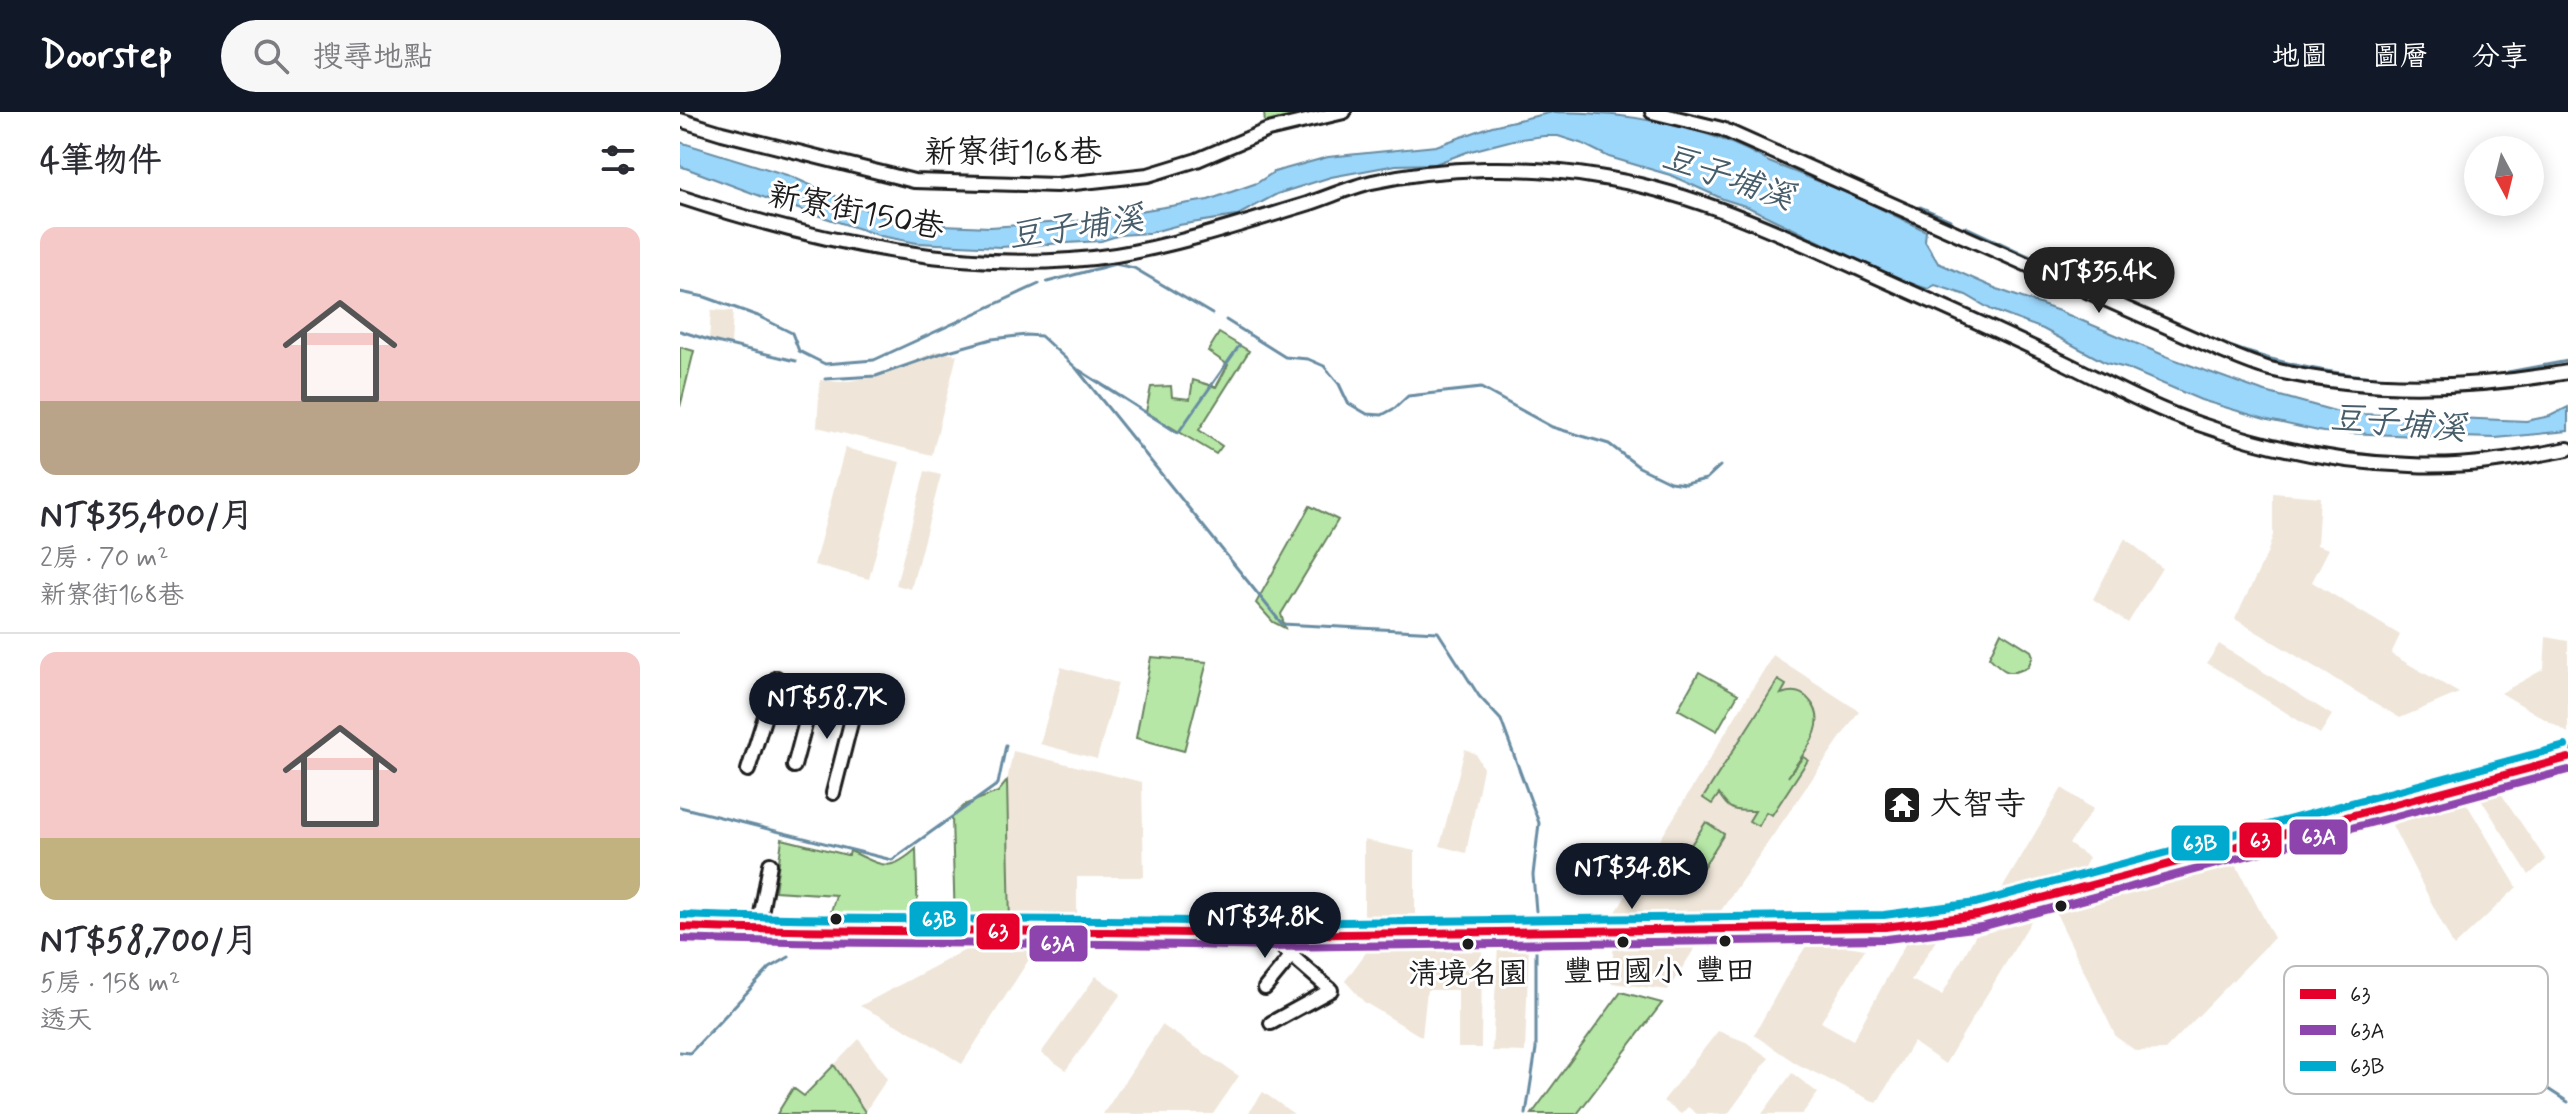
<!DOCTYPE html>
<html lang="zh-TW">
<head>
<meta charset="utf-8">
<style>
  body { margin:0; font-family:Mynerve,"LXGW WenKai TC",sans-serif; background:#f7f7f7; color:#2b2b33; height:100vh; display:flex; flex-direction:column; font-size:30px; white-space:nowrap }
  * { box-sizing:border-box; margin:0 }
  p { font-size:26px; color:#7c7c81 }
  .icon { flex:none; width:44px; height:44px; fill:none; stroke:currentColor; stroke-width:2; stroke-linecap:round; stroke-linejoin:round }
  .map { position:relative; flex:1; overflow:hidden }
  .side { display:flex; flex-direction:column; background:#fff; width:680px }
  .side>* { flex:none }
  .needle { width:52px; rotate:173deg }
  .fabs { position:absolute; left:1784px; top:24px; display:grid; gap:16px }
  .fabs a { display:grid; place-items:center; width:80px; height:80px; border-radius:50%; background:#fff; box-shadow:0 4px 20px #0003; font-size:40px }
  .price { position:absolute; translate:-50% -68px; padding:0 18px; border-radius:28px; background:#111827; color:#fff; font-size:26px; line-height:52px; filter:drop-shadow(0 2px 4px #0008) }
  .price::after { content:''; position:absolute; left:50%; top:48px; width:24px; height:18px; margin-left:-12px; background:inherit; clip-path:polygon(0 0,100% 0,50% 100%) }
  .price.on { background:#222; color:#fff }
  ul { padding:0; list-style:none }
  li { display:grid; align-content:center; gap:16px; height:424px; padding:0 40px }
  li+li { border-top:2px solid #e1e1e2 }
  li span { display:grid; place-items:center; height:248px; border-radius:16px; color:#555 }
  li>.icon { margin-inline-start:auto }
  span .icon { width:144px; height:144px; fill:#fffc; stroke-width:1 }
  li b { font-size:34px }
  h2 { display:flex; justify-content:space-between; align-items:center; height:96px; padding:0 40px; font-size:34px }
  header { display:flex; align-items:center; gap:48px; box-sizing:border-box; height:112px; padding:0 40px; background:#111827; color:#fff }
  header strong { font-size:38px }
  nav { display:flex; gap:44px; margin-inline-start:auto; font-size:28px }
  .search { width:560px; height:72px; background:#f7f7f7; display:flex; align-items:center; gap:20px; box-sizing:border-box; padding:0 28px; border-radius:44px; color:#7c7c81; font-size:30px }
  main { display:flex; flex:1; min-height:0 }
  .map>svg:first-child { display:block }
  .built { fill:#efe6d9 }
  .green { fill:#b6e7a6; stroke:#698261; stroke-width:2 }
  .water { fill:#9bd6fb; stroke:#688ca2; stroke-width:2 }
  .lines { fill:none; stroke-linecap:round; stroke-linejoin:round }
  .stream { stroke:#688ca2; stroke-width:3 }
  .minor-casing { stroke:#1c1c1c; stroke-width:18 }
  .major-casing { stroke:#1c1c1c; stroke-width:22 }
  .minor { stroke:#fff; stroke-width:12 }
  .major { stroke:#f8deab; stroke-width:16 }
  .bus-1-casing { stroke:#fff; stroke-width:14 }
  .bus-2-casing { stroke:#fff; stroke-width:14 }
  .bus-3-casing { stroke:#fff; stroke-width:14 }
  .bus-1 { stroke:#e4002b; stroke-width:8 }
  .bus-2 { stroke:#8e44ad; stroke-width:8 }
  .bus-3 { stroke:#00a9ce; stroke-width:8 }
  .bus-dot { fill:#1c1c1c; stroke:#fff; stroke-width:3 }
  .labels { text-anchor:middle; dominant-baseline:central; stroke-width:6; stroke-linejoin:round; paint-order:stroke }
  .bus-label { font-size:30px; fill:#1c1c1c; stroke:#fff }
  .street-label { font-size:32px; fill:#1c1c1c; stroke:#fff }
  .poi-label { font-size:32px; fill:#1c1c1c; stroke:#fff; text-anchor:start }
  .water-label { font-size:34px; font-style:italic; fill:#485d6a; stroke:#fff }
  .key { fill:#fff; stroke:#bbb; stroke-width:2 }
  .key-label { font-size:22px; fill:#1c1c1c }
  .line-badge { stroke:#fff; stroke-width:3 }
  .badge-label { font-size:22px; text-anchor:middle; font-weight:bold; fill:#fff }
</style>
</head>
<body>
<header>
<strong>Doorstep</strong>
<div class="search"><svg class="icon" aria-label="search" viewBox="0 0 24 24"><circle cx="10" cy="10" r="6"/><path d="M15 15l6 6"/></svg>搜尋地點</div>
<nav><a>地圖</a><a>圖層</a><a>分享</a></nav>
</header>
<main>
<section class="side">
<h2>4筆物件<svg class="icon" aria-label="filters" viewBox="0 0 24 24"><path d="M4 7h16M4 17h16"/><circle cx="9" cy="7" r="2"/><circle cx="15" cy="17" r="2"/></svg></h2>
<ul>
<li><span style="background:linear-gradient(#f6c9c9 70%,#b9a48a 0)"><svg class="icon" aria-label="home" viewBox="0 0 24 24"><path d="M3 11l9-7 9 7M6 9v11h12V9"/></svg></span><div><b>NT$35,400/月</b><p>2房 · 70 m²</p><p>新寮街168巷</p></div></li>
<li><span style="background:linear-gradient(#f6c9c9 75%,#c2b280 0)"><svg class="icon" aria-label="home" viewBox="0 0 24 24"><path d="M3 11l9-7 9 7M6 9v11h12V9"/></svg></span><div><b>NT$58,700/月</b><p>5房 · 158 m²</p><p>透天</p></div></li>
</ul>
</section>
<div class="map">
<svg width="1888" height="1002" viewBox="0 0 1888 1002">
  <rect width="100%" height="100%" fill="#fff"/>
  <filter id="ink" filterUnits="userSpaceOnUse"><feTurbulence type="fractalNoise" baseFrequency=".0125" numOctaves="2"/><feDisplacementMap in="SourceGraphic" scale="16" xChannelSelector="R" yChannelSelector="G"/><feConvolveMatrix kernelMatrix="1 2 1 2 8 2 1 2 1" color-interpolation-filters="sRGB"/></filter>
  <g filter="url(#ink)">
    <!-- built -->
    <g class="built">
      <path d="M31 198 53 199 51 233 29 228Z"/>
      <path d="M257 239 277 243 252 343 137 315 140 268 161 270 196 265Z"/>
      <path d="M165 336 220 350 189 467 134 453Z"/>
      <path d="M245 359 261 363 231 477 216 473Z"/>
      <path d="M1593 381 1640 385 1637 433 1649 437 1632 470 1720 523 1711 542 1779 581 1720 606 1555 507 1587 442 1593 423Z"/>
      <path d="M1445 426 1482 456 1448 511 1413 487Z"/>
      <path d="M1866 525 1888 529V621L1821 581 1864 557Z"/>
      <path d="M1539 532 1652 603 1640 622 1527 551Z"/>
      <path d="M1093 543 1179 599 1040 800 930 810Z"/>
      <path d="M381 555 438 571 417 647 360 632Z"/>
      <path d="M785 637 796 642 803 656 786 741 760 734Z"/>
      <path d="M333 639 462 670 464 765H397V812L330 813 327 669Z"/>
      <path d="M1382 676 1413 697 1389 732 1409 746 1399 764 1319 782Z"/>
      <path d="M1818 677 1866 748 1849 763 1799 684Z"/>
      <path d="M1785 689 1837 775 1774 835 1712 713Z"/>
      <path d="M684 728 735 739V810L684 811Z"/>
      <path d="M1553 747 1594 826 1485 938 1456 939 1436 925 1373 795Z"/>
      <path d="M1356 801 1265 952 1233 930 1197 991 1117 952 1074 923 1105 867 1130 828 1185 837 1141 910 1173 928 1228 827 1260 822 1231 868 1262 883 1299 817Z"/>
      <path d="M1022 825 988 878 931 871 934 828Z"/>
      <path d="M818 833H849L845 940 812 939Z"/>
      <path d="M802 834 801 936H778V878H747L742 925 684 890 665 869 690 835Z"/>
      <path d="M291 835 355 838 282 952 238 924 180 894Z"/>
      <path d="M416 864 441 882 386 958 361 941Z"/>
      <path d="M482 913 559 964 533 1002H423Z"/>
      <path d="M1038 919 1066 930 1089 946 1048 1002H1017L1008 995 1001 1002 983 989Z"/>
      <path d="M179 927 207 967 185 1000 154 953Z"/>
      <path d="M1112 961 1138 981 1122 1002H1082Z"/>
      <path d="M583 980 614 1002H568Z"/>
    </g>
    <!-- green -->
    <g class="green">
      <path d="M584 0H640L585 12Z"/>
      <path d="M539 221 569 239 519 318 542 334 536 342 466 300 471 275 491 274 492 285 510 287 513 268 536 275 548 253 528 239Z"/>
      <path d="M0 235 14 239 0 295Z"/>
      <path d="M630 394 658 408 601 502 605 516 593 510 576 491Z"/>
      <path d="M1321 520 1351 539 1353 544 1348 555C1328 565 1324 560 1309 545Z"/>
      <path d="M471 545 527 550 504 639 456 626Z"/>
      <path d="M1019 560 1058 582 1037 619 998 597Z"/>
      <path d="M1098 568 1106 573 1101 582C1113 578 1122 579 1130 589 1152 614 1120 644 1108 665L1123 645 1128 648 1092 703 1086 700 1078 714 1069 709 1075 699C1054 699 1050 700 1039 682L1032 692 1023 686Z"/>
      <path d="M327 669 330 813H275L272 705 286 692 318 680Z"/>
      <path d="M1026 710 1044 722 1022 757 1003 745Z"/>
      <path d="M102 727 167 743H169L170 739C202 753 208 762 236 737L238 812 147 813 156 783 95 779Z"/>
      <path d="M941 880 982 891 897 1002H852Z"/>
      <path d="M154 953 185 1000 183 1002H97L113 976 124 984Z"/>
    </g>
    <!-- water -->
    <path class="water" d="M873 0C944 0 1028 13 1089 50L1171 82 1246 119 1245 129 1258 151 1317 177 1379 199 1493 247 1582 279 1655 299 1682 302 1846 309 1870 304 1888 295V319L1816 326 1738 324 1643 320 1588 308 1521 288 1446 256 1426 251 1363 217 1312 198 1286 183 1255 173 1248 177 1215 166 1068 95 1043 87 990 63 929 45 903 32 878 24H864L833 28 787 40 755 52 716 53 651 65 597 82 556 104 499 113 469 121 440 123 421 129 320 135 237 131 201 124 91 88 0 54V30L110 64 216 111 310 115 397 109 528 88 577 71 594 60 648 45 756 34 812 14Z"/>
    <g class="lines">
      <!-- stream -->
      <g class="stream">
        <path d="M1240 95 1270 108"/>
        <path d="M1286 115 1494 211"/>
        <path d="M367 170 435 152 454 156 532 202"/>
        <path d="M0 180 25 185 78 204 112 221 119 239 145 252 194 248 359 172"/>
        <path d="M546 208 605 245 628 247 644 254 659 272 668 291 687 302 702 303 715 296 728 284 801 276 872 315 929 332 959 355 990 370 1005 372 1026 367 1040 354"/>
        <path d="M1508 217C1602 260 1710 275 1813 263"/>
        <path d="M0 219 32 229 116 249"/>
        <path d="M399 258 498 321 559 234"/>
        <path d="M1828 260 1888 249"/>
        <path d="M145 267 196 264 265 240 312 227 346 223 361 224 396 256 602 512 758 520 799 584 821 608 859 711 853 763 856 799"/>
        <path d="M0 695 212 748 318 672 326 633"/>
        <path d="M1744 897 1888 990"/>
        <path d="M0 940 10 941 90 856 109 845"/>
        <path d="M846 1002 856 937V836"/>
      </g>
      <defs>
        <g id="minor">
          <path d="M972 0 1042 17 1544 240C1559 246 1575 253 1590 257 1688 281 1789 277 1888 260"/>
          <path d="M0 8 42 21 234 69 376 73 468 63 517 48 588 18 664 0"/>
          <path d="M0 85C137 130 292 165 436 143 501 132 564 111 627 92 649 85 670 75 692 70 765 54 845 53 918 65 1004 78 1081 113 1160 148 1232 181 1304 212 1375 246 1423 269 1469 295 1519 312 1587 336 1660 351 1731 353 1785 356 1836 347 1888 337"/>
          <path d="M114 654 135 576"/>
          <path d="M68 658 97 566"/>
          <path d="M153 681 177 587"/>
          <path d="M78 818 90 752"/>
          <path d="M588 823 651 878 591 911"/>
          <path d="M585 876 612 843"/>
        </g>
        <path id="major" d="M0 815 117 820H506L588 823 1205 815 1298 803 1888 646"/>
      </defs>
      <!-- minor casing -->
      <use href="#minor" class="minor-casing"/>
      <!-- major casing -->
      <use href="#major" class="major-casing"/>
      <!-- minor -->
      <use href="#minor" class="minor"/>
      <!-- major -->
      <use href="#major" class="major"/>
      <defs>
        <path id="bus-1" d="M0 815C196 823 392 816 588 823L1205 815 1298 803 1888 646"/>
        <path id="bus-2" d="M0 827C196 835 392 828 588 835L1207 827 1301 815 1888 658"/>
        <path id="bus-3" d="M1 803C196 811 392 804 588 811L1204 803 1296 791 1885 634"/>
      </defs>
      <!-- bus-1 casing -->
      <use href="#bus-1" class="bus-1-casing"/>
      <!-- bus-2 casing -->
      <use href="#bus-2" class="bus-2-casing"/>
      <!-- bus-3 casing -->
      <use href="#bus-3" class="bus-3-casing"/>
      <!-- bus-1 -->
      <use href="#bus-1" class="bus-1"/>
      <!-- bus-2 -->
      <use href="#bus-2" class="bus-2"/>
      <!-- bus-3 -->
      <use href="#bus-3" class="bus-3"/>
    </g>
  </g>
  <!-- icons -->
  <defs>
    <symbol id="temple-square" viewBox="-11 -11 22 22"><rect x="-9" y="-9" width="18" height="18" rx="4" fill="#1c1c1c" stroke="#fff"/><path d="M0-6L5-2H3V0L6.5 2.5H4V6H1.5V3h-3V6H-4V2.5H-6.5L-3 0V-2H-5Z" fill="#fff"/></symbol>
  </defs>
  <g fill-rule="evenodd">
    <use href="#temple-square" x="1200" y="671" width="44" height="44"/>
  </g>
  <!-- markers -->
  <g class="bus-dot">
    <circle cx="1381" cy="794" r="7"/>
    <circle cx="156" cy="807" r="7"/>
    <circle cx="1045" cy="829" r="7"/>
    <circle cx="943" cy="830" r="7"/>
    <circle cx="788" cy="832" r="7"/>
  </g>
  <g class="labels">
    <!-- bus labels -->
    <g class="bus-label">
      <text x="1045" y="859">豐田</text>
      <text x="943" y="860">豐田國小</text>
      <text x="788" y="862">清境名園</text>
    </g>
    <!-- street labels -->
    <g class="street-label">
      <text x="333" y="41">新寮街168巷</text>
      <text transform="translate(176 100) rotate(11)">新寮街150巷</text>
    </g>
    <!-- poi labels -->
    <g class="poi-label">
      <text x="1250" y="693">大智寺</text>
    </g>
    <!-- water labels -->
    <g class="water-label">
      <text transform="translate(1048 66) rotate(19)">豆子埔溪</text>
      <text transform="translate(396 116) rotate(-8)">豆子埔溪</text>
      <text transform="translate(1718 312) rotate(5)">豆子埔溪</text>
    </g>
  </g>
  <!-- legend -->
  <rect x="1604" y="854" width="264" height="128" rx="12" class="key"/>
  <rect x="1620" y="877" width="36" height="10" fill="#e4002b"/>
  <rect x="1620" y="913" width="36" height="10" fill="#8e44ad"/>
  <rect x="1620" y="949" width="36" height="10" fill="#00a9ce"/>
  <g class="key-label">
    <text x="1670" y="890">63</text>
    <text x="1670" y="926">63A</text>
    <text x="1670" y="962">63B</text>
  </g>
  <g class="line-badge">
    <rect x="1608" y="706" width="61" height="38" rx="8" fill="#8e44ad"/>
    <rect x="1558" y="709" width="45" height="38" rx="8" fill="#e4002b"/>
    <rect x="1490" y="712" width="61" height="38" rx="8" fill="#00a9ce"/>
    <rect x="228" y="788" width="61" height="38" rx="8" fill="#00a9ce"/>
    <rect x="295" y="800" width="46" height="39" rx="8" fill="#e4002b"/>
    <rect x="348" y="812" width="61" height="39" rx="8" fill="#8e44ad"/>
  </g>
  <g class="badge-label">
    <text x="1639" y="732">63A</text>
    <text x="1580" y="736">63</text>
    <text x="1520" y="739">63B</text>
    <text x="259" y="815">63B</text>
    <text x="318" y="827">63</text>
    <text x="378" y="839">63A</text>
  </g>
</svg>
<div class="fabs">
<a><svg class="needle" viewBox="-14 -14 28 28"><path d="M0-13l5 13h-10z" fill="#e53935"/><path d="M0 13l5-13h-10z" fill="#7c7c81"/></svg></a>
</div>
<b class="price on" style="left:1419px;top:203px">NT$35.4K</b>
<b class="price" style="left:147px;top:629px">NT$58.7K</b>
<b class="price" style="left:952px;top:799px">NT$34.8K</b>
<b class="price" style="left:585px;top:848px">NT$34.8K</b>
</div>
</main>
</body>
</html>
